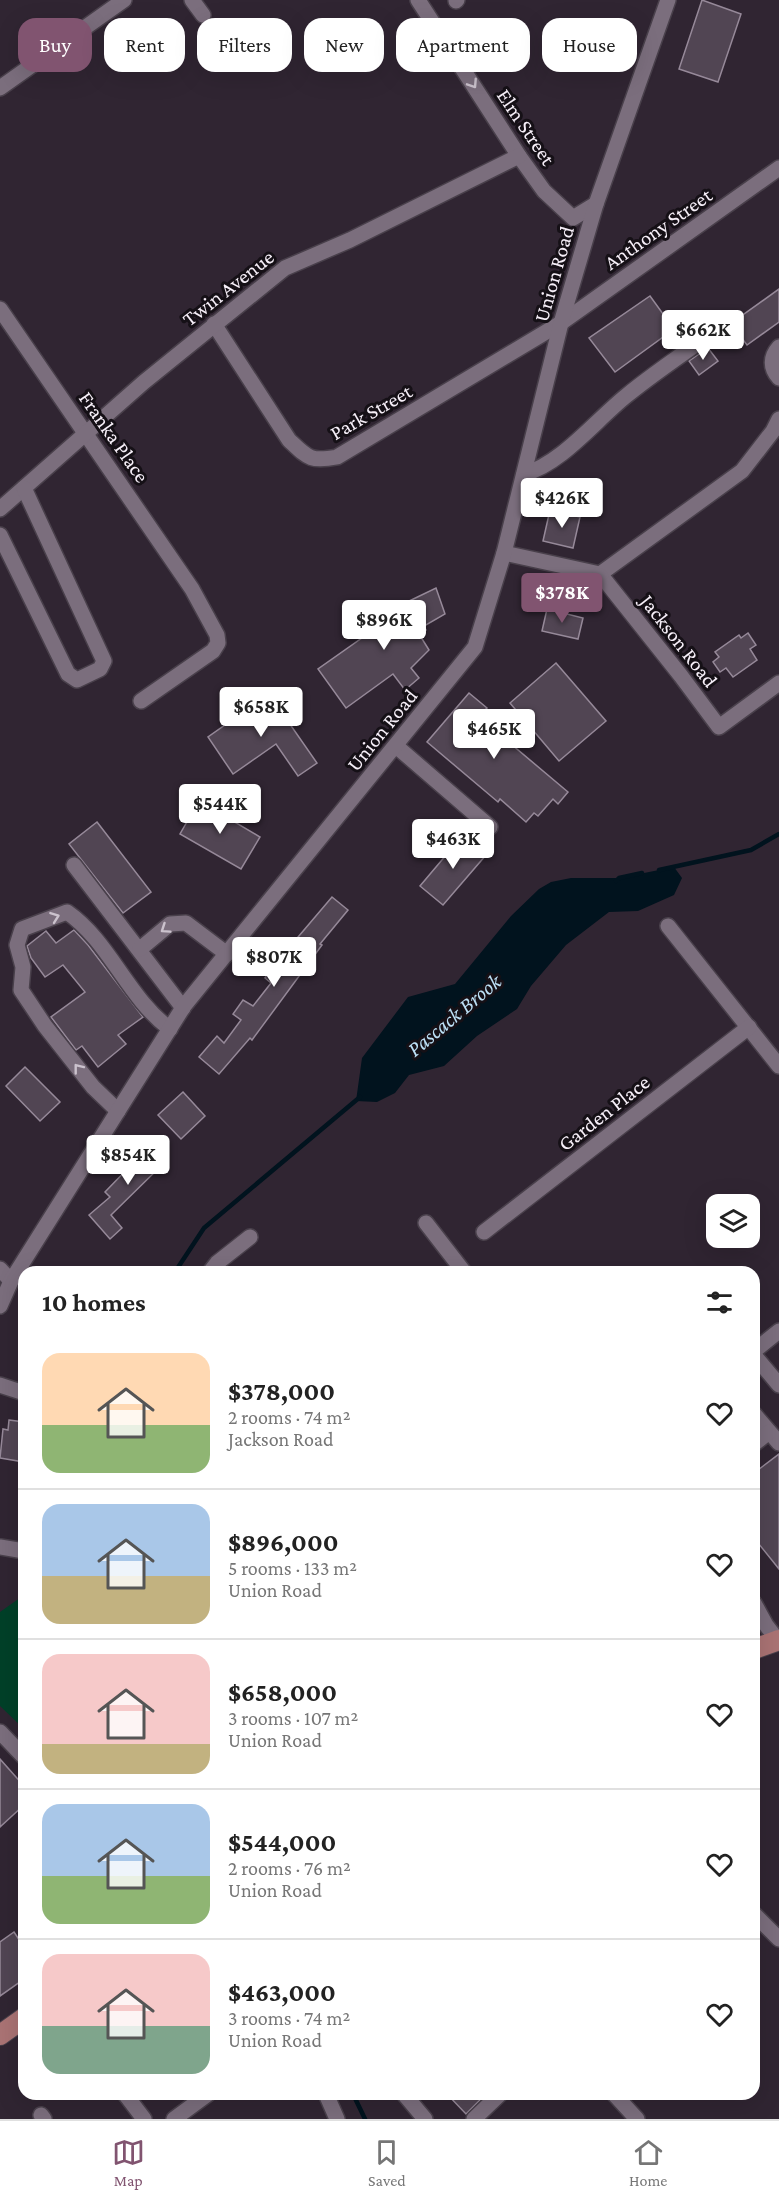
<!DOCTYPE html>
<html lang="en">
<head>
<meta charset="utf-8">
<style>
  body { margin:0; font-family:"Crimson Pro",serif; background:#f6f6f6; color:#222; height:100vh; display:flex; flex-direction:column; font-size:22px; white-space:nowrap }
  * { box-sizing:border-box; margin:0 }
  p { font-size:20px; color:#767676 }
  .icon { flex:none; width:33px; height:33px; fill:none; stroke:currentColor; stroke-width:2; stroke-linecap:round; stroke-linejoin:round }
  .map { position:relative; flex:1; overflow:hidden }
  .side { position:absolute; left:18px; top:1266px; width:742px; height:834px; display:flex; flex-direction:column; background:#fff; border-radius:18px; box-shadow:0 6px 24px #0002 }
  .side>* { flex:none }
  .top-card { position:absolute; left:18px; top:18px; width:744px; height:54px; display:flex; gap:12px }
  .buttons { position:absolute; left:706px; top:1194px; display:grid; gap:12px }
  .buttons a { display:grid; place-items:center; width:54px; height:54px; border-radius:12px; background:#fff; box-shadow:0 6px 24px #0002; font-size:30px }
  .price { position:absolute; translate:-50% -51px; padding:0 14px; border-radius:6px; background:#fff; color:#222; font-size:20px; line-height:39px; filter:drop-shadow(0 2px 3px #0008) }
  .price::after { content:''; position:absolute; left:50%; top:36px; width:18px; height:14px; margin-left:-9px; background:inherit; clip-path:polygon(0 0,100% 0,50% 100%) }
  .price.current { background:#815470; color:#fff }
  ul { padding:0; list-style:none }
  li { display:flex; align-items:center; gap:18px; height:150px; padding:0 24px }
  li+li { border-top:2px solid #e0e0e0 }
  li span { display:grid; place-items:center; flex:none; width:168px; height:120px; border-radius:18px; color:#555 }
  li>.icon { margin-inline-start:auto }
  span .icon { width:72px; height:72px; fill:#fffc; stroke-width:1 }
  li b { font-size:26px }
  h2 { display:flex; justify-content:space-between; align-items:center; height:72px; padding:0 24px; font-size:26px }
  .chip { padding:0 21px; border-radius:18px; background:#fff; box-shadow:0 6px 24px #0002; font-size:21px; line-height:54px }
  .chip.current { background:#815470; color:#fff }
  .menu { display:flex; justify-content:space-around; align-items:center; height:84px; border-top:2px solid #e0e0e0; background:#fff; font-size:16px; color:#767676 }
  .menu a { display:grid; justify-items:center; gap:3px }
  .menu .current { color:#815470 }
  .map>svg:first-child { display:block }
  .green { fill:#004028 }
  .water { fill:#01131e }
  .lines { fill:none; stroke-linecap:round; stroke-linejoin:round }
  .stream { stroke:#01131e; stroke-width:4.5 }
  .building { fill:#514553; stroke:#968999; stroke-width:1.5 }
  .minor-casing { stroke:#49404b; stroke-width:18 }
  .major-casing { stroke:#49404b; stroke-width:22 }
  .minor { stroke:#7b6e7d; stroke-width:15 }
  .major { stroke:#aa7374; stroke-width:20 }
  .oneway { stroke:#cbc2cd }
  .labels { text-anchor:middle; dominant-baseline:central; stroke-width:6; stroke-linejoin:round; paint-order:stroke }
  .street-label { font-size:21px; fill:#f6eff8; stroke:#151016 }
  .water-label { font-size:22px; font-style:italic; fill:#bde0f6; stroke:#151016 }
</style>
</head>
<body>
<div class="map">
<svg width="779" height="2119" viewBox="0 0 779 2119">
  <rect width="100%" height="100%" fill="#302532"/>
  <!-- green -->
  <path class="green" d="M24 1595V1729L0 1706V1612Z"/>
  <!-- water -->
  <path class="water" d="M674 867 682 878 674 895 638 911 609 912 566 945 531 986 517 1009 477 1036 444 1066 409 1075 395 1093 377 1102 356 1101 362 1058 408 997 455 984 511 916 539 889 551 882 571 878H619Z"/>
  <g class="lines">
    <!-- stream -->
    <g class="stream">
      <path d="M659 870 751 850 779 834"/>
      <path d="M616 881 619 878 642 873"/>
      <path d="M175 1272 204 1228 360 1097"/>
      <path d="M353 2094 365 2119"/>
    </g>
  </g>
  <!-- building -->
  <g class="building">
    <path d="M702 0 741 14 718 82 679 69Z"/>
    <path d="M779 289V322L747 345 735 329 740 324V317Z"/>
    <path d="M650 296 674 329 615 372 589 338Z"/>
    <path d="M708 348 718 361 699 375 689 361Z"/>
    <path d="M550 510 580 517 573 548 543 541Z"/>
    <path d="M436 588 445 614 424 626 426 630 419 634 429 650 411 668 419 678 405 690 393 674 346 708 318 669 366 635 363 631 403 604Z"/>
    <path d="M547 609 583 618 578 639 542 631Z"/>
    <path d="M748 633 756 645 750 649 757 660 733 677 726 668 720 672 713 662 719 657 715 652 739 635 741 638Z"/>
    <path d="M556 663 606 721 559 761 510 703Z"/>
    <path d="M469 693 487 708 484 711 510 733 505 739 568 792 558 804 553 799 538 816 534 813 526 822 500 799 498 802 427 742Z"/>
    <path d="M269 694 317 763 298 776 276 744 233 774 208 737Z"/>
    <path d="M199 801 260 837 241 869 180 834Z"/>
    <path d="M97 822 151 892 123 913 69 844Z"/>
    <path d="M463 835 486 855 443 905 420 886Z"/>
    <path d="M332 897 348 910 320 944 322 945 252 1040 250 1038 219 1074 199 1057 217 1036 224 1043 241 1020 233 1014 243 1000 253 1006 271 983 265 978 274 966 281 972 298 947 293 943Z"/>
    <path d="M74 930 88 945 143 1017 118 1035 126 1044 98 1067 82 1046 76 1050 51 1017 85 992 63 965 45 977 31 958 27 946 46 931 56 943Z"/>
    <path d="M25 1067 60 1102 40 1121 6 1086Z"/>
    <path d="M183 1092 205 1116 181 1139 158 1115Z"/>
    <path d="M144 1137 166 1161 111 1215 122 1228 110 1239 89 1215 110 1197 105 1192 137 1159 130 1151Z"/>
    <path d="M9 1420 24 1422V1462L0 1458 3 1429 8 1430Z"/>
    <path d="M779 1454V1569L754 1538V1473Z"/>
    <path d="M0 1759 24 1786V1805L0 1827Z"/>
    <path d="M14 1932 24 1947V1979L0 1996V1942Z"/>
    <path d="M447 2094H486L466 2114Z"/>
  </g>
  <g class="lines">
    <defs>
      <g id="minor">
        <path d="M192 0 203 15"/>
        <path d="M418 0 519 156 544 191 573 218 596 204"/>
        <path d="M456 1 457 0"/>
        <path d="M0 88 124 0"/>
        <path d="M0 309 192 589 217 635 218 643 213 651 141 701"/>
        <path d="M214 324 289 440C308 458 310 462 337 457L561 323 779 168"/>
        <path d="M779 347C770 357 770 368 779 378"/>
        <path d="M524 474C561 464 595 421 626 396 659 369 696 345 731 320"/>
        <path d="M0 509 144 382 285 268 350 240 519 156"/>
        <path d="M0 535 68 674 77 680 100 669 104 661 24 488"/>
        <path d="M504 553 600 574 681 676 719 727 779 683"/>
        <path d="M600 574 742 471 773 431 779 419"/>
        <path d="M396 746 490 827"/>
        <path d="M74 865 183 1008"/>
        <path d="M668 926 779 1066"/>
        <path d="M140 949 170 924 186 923 227 954"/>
        <path d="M118 1111 93 1087 45 1026 21 990 23 967 17 945 22 929 67 912C110 942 127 997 170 1029"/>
        <path d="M426 1223 464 1272"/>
        <path d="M484 1232 749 1027"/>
        <path d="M0 1269 11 1281"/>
        <path d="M210 1272 217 1263 250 1237"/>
        <path d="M0 1306 11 1281 184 1006 475 647 504 553 561 323 596 204 668 0"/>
        <path d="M754 1351 779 1331"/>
        <path d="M754 1355 779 1385"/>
        <path d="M0 1385 24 1393"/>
        <path d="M754 1414 779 1443"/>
        <path d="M754 1444 769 1432"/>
        <path d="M0 1547 24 1551"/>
        <path d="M754 1603 766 1625 779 1642"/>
        <path d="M0 1732 24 1757"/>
        <path d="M754 1914 779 1939"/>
        <path d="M125 2094 144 2119"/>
        <path d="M326 2094 337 2119"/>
        <path d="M404 2094 425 2119"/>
        <path d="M614 2094 637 2119"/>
        <path d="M41 2115 44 2119"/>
        <path d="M174 2119 208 2094"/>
        <path d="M474 2119 500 2094"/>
      </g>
      <g id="major">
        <path d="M754 1649 779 1640"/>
        <path d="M0 2035 24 2018"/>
      </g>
    </defs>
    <!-- minor casing -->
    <use href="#minor" class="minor-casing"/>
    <!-- major casing -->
    <use href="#major" class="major-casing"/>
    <!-- minor -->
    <use href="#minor" class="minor"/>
    <!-- major -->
    <use href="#major" class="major"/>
  </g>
  <!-- one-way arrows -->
  <defs><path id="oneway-chevron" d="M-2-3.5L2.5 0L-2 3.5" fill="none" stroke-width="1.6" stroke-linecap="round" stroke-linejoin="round" transform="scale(1.5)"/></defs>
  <g class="oneway">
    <use href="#oneway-chevron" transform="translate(473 84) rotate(57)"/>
    <use href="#oneway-chevron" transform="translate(55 917) rotate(-20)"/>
    <use href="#oneway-chevron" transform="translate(165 929) rotate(146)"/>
    <use href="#oneway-chevron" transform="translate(78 1068) rotate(-128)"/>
  </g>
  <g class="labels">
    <!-- street labels -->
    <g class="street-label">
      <text transform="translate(526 127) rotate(56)">Elm Street</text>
      <text transform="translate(658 229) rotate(-35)">Anthony Street</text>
      <text transform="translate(554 274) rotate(-74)">Union Road</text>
      <text transform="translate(228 288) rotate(-38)">Twin Avenue</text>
      <text transform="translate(371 412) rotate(-30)">Park Street</text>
      <text transform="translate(114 437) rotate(55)">Franka Place</text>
      <text transform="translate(679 641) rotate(52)">Jackson Road</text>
      <text transform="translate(382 730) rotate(-51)">Union Road</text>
      <text transform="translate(604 1113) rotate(-38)">Garden Place</text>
    </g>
    <!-- water labels -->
    <g class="water-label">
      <text transform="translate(454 1015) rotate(-40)">Pascack Brook</text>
    </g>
  </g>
</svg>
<div class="buttons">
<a><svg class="icon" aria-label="layers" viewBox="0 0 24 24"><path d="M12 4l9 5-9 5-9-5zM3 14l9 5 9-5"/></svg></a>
</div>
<b class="price" style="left:703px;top:361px">$662K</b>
<b class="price" style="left:562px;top:529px">$426K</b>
<b class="price current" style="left:562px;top:624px">$378K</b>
<b class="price" style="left:384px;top:651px">$896K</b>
<b class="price" style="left:261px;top:738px">$658K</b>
<b class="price" style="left:494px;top:760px">$465K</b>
<b class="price" style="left:220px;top:835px">$544K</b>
<b class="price" style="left:453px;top:870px">$463K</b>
<b class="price" style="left:274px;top:988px">$807K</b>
<b class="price" style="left:128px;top:1186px">$854K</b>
<div class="top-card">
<a class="chip current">Buy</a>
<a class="chip">Rent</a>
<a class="chip">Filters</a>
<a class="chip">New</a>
<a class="chip">Apartment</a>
<a class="chip">House</a>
</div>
<section class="side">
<h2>10 homes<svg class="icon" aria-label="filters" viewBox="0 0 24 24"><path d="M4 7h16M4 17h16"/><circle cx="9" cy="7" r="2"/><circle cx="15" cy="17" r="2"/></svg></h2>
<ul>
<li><span style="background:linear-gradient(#ffd9b3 60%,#8fb573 0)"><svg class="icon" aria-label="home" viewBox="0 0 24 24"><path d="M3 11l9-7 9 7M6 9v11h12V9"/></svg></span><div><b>$378,000</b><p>2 rooms · 74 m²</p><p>Jackson Road</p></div><svg class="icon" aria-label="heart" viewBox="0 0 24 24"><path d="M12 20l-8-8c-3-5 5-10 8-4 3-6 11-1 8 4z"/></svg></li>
<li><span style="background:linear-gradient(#a9c7e8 60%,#c2b280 0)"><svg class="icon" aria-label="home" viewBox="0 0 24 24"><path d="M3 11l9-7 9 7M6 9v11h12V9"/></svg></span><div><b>$896,000</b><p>5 rooms · 133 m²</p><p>Union Road</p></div><svg class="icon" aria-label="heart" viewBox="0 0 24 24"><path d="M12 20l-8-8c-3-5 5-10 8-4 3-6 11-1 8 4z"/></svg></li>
<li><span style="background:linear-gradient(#f6c9c9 75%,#c2b280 0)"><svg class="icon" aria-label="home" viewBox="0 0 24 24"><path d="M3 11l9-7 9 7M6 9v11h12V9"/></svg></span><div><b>$658,000</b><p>3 rooms · 107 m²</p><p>Union Road</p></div><svg class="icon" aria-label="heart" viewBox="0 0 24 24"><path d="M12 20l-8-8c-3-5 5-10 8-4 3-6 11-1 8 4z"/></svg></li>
<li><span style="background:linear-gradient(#a9c7e8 60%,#8fb573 0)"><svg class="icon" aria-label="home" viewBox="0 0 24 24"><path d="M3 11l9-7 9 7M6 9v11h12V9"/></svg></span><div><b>$544,000</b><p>2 rooms · 76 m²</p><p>Union Road</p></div><svg class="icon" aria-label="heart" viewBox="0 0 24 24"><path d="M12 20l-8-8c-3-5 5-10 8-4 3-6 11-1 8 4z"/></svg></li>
<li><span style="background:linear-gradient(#f6c9c9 60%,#7fa58c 0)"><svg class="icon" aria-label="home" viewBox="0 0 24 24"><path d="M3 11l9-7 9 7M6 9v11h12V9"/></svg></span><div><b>$463,000</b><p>3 rooms · 74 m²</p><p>Union Road</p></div><svg class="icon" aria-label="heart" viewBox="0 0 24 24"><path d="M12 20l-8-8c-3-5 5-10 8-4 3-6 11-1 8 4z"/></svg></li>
</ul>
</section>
</div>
<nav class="menu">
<a class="current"><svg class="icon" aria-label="map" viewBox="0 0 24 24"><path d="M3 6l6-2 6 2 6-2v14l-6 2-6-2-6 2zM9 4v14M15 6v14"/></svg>Map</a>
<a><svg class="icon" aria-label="saved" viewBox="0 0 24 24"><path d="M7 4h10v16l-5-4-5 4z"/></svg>Saved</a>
<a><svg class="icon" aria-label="home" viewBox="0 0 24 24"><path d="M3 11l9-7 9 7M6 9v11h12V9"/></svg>Home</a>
</nav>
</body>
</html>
